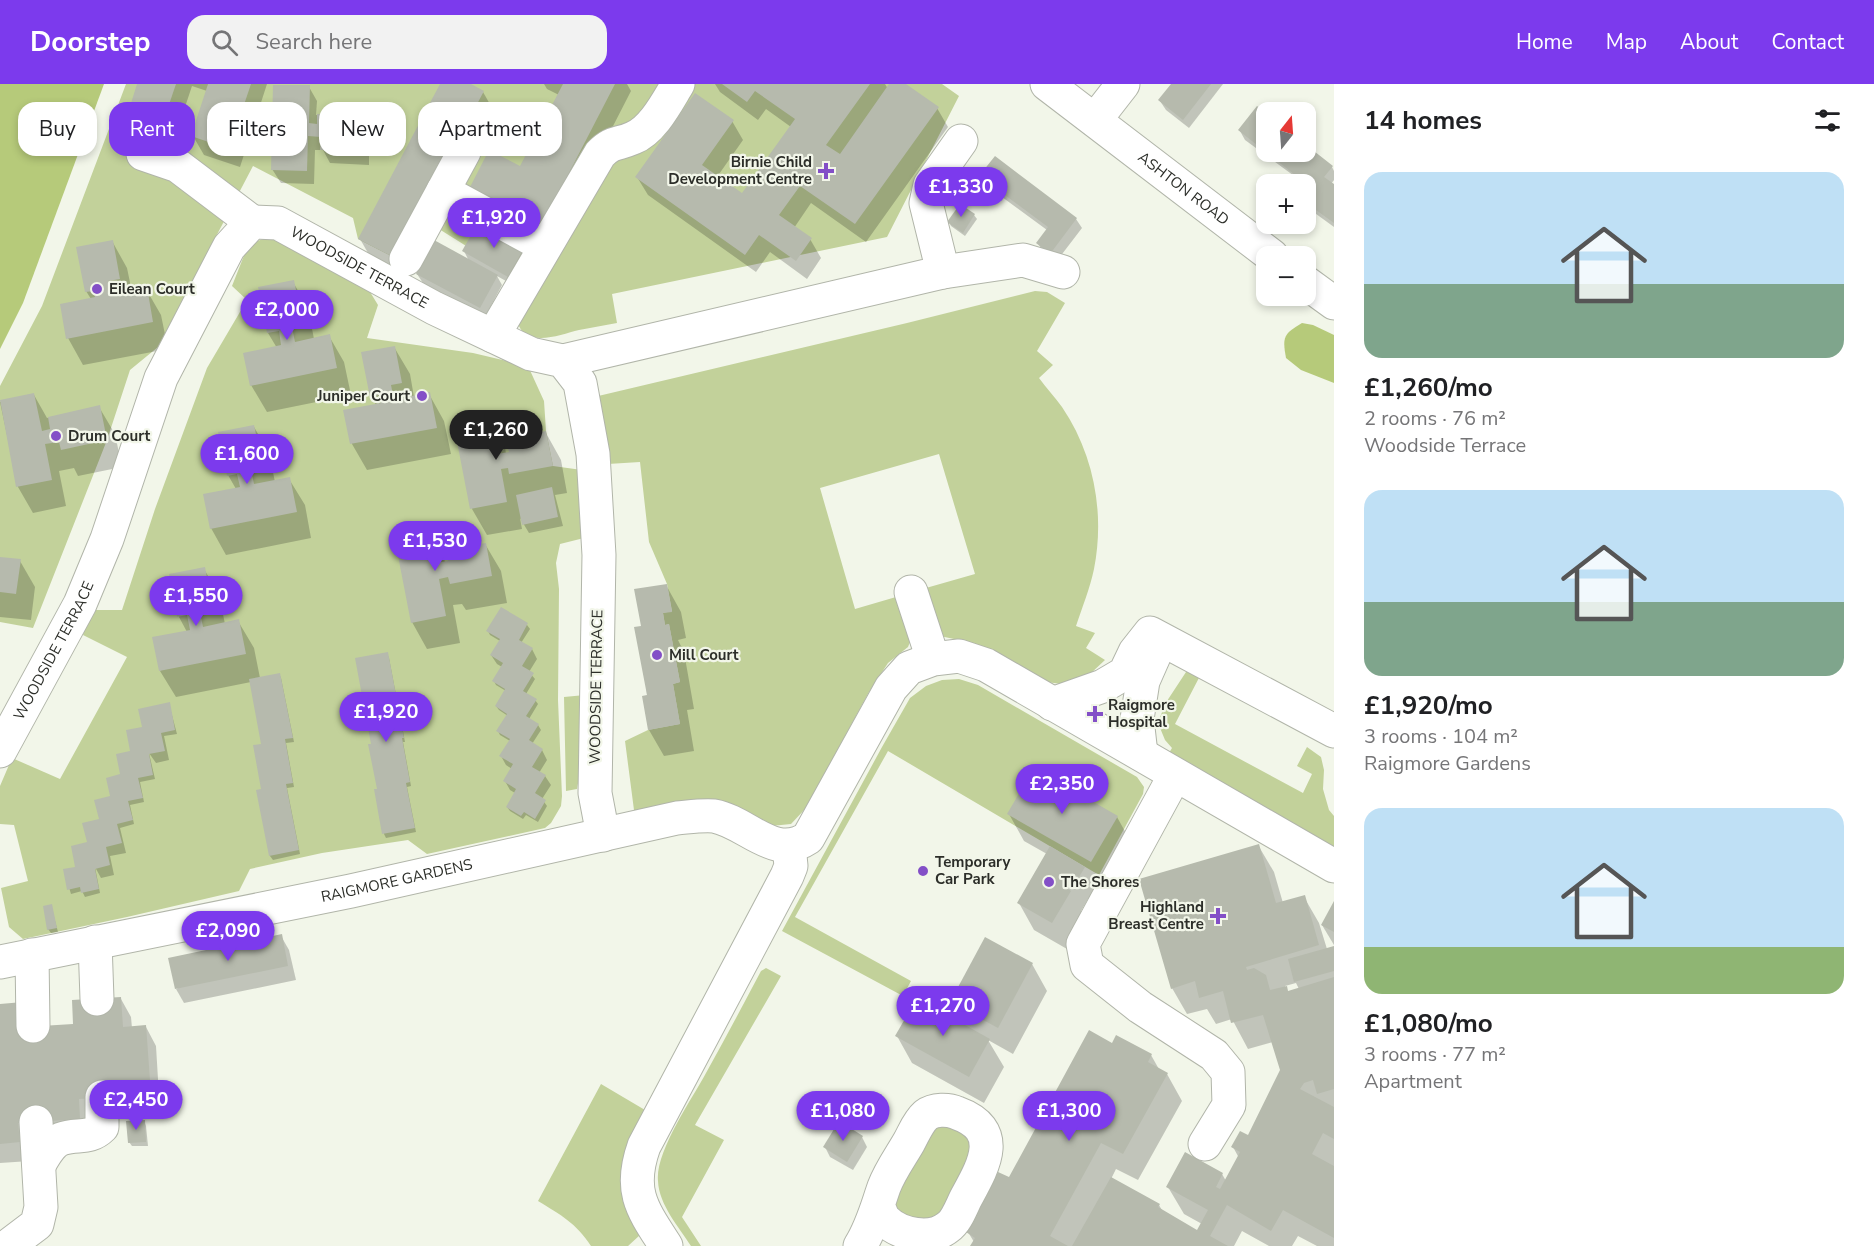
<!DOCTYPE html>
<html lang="en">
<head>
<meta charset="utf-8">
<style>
  body { margin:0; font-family:"Nunito Sans",sans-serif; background:#f2f2f2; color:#202124; height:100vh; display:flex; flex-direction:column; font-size:22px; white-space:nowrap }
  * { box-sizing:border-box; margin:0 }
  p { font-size:20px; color:#757577 }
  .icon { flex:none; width:33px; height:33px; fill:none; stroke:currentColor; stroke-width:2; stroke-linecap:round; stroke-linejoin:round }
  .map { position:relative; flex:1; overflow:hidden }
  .side { display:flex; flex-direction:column; background:#fff; width:540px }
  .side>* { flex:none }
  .hud { position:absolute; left:18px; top:18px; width:570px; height:54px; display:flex; gap:12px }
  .needle { width:39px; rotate:17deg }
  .fabs { position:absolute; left:1256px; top:18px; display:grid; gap:12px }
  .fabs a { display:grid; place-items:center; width:60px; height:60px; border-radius:12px; background:#fff; box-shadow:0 3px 9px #0003; font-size:30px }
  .price { position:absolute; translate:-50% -51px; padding:0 14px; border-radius:21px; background:#7c3aed; color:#fff; font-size:20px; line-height:39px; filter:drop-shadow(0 2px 3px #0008) }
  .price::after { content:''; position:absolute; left:50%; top:36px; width:18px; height:14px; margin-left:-9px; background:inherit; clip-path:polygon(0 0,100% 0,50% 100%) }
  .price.active { background:#222; color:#fff }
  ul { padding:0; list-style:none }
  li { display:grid; align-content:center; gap:12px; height:318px; padding:0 30px }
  li span { display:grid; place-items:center; height:186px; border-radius:18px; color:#555 }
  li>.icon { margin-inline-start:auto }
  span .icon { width:108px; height:108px; fill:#fffc; stroke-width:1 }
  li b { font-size:26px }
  h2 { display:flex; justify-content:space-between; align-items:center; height:72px; padding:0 30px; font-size:26px }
  .pill { padding:0 21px; border-radius:18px; background:#fff; box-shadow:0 3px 9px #0003; font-size:21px; line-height:54px }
  .pill.active { background:#7c3aed; color:#fff }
  header { display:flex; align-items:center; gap:36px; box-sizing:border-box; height:84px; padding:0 30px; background:#7c3aed; color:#fff }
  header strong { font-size:28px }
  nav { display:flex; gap:33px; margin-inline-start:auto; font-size:21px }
  .search { width:420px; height:54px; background:#f2f2f2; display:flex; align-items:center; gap:15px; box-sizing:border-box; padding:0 21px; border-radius:18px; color:#757577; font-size:22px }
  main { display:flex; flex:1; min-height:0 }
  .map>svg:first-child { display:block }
  .green { fill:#c2d19a }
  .forest { fill:#b6ca7a }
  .shadow { fill:#0003; fill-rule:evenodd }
  .building { fill:#b6baad }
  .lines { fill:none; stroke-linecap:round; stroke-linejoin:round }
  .minor-casing { stroke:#b1b5a9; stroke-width:35 }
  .minor { stroke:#fff; stroke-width:33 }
  .poi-dot { fill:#834fc7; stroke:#f2f6e9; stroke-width:2 }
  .labels { text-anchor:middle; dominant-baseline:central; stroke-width:4.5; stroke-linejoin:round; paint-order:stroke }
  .poi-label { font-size:15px; font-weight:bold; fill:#2c2e29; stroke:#f2f6e9; text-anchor:start }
  .street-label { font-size:15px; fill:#2c2e29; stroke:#f2f6e9 }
</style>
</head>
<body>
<header>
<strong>Doorstep</strong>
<div class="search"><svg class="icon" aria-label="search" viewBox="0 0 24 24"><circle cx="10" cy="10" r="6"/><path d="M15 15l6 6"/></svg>Search here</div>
<nav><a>Home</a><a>Map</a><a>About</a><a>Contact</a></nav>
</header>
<main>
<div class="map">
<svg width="1334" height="1162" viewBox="0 0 1334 1162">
  <rect width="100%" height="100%" fill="#f2f6e9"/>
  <!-- green -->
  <g class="green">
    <path d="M126 0H942L959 12 887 153 612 210 617 239C604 241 592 244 579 246 559 251 525 265 517 237L535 205 439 145 395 174 358 155 353 134 253 82 158 263 130 286 107 356 33 544 0 538V302L42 222Z"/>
    <path d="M271 153 367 203 378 221 367 254 473 269 528 282 544 317 546 347 553 382 582 386 588 453 560 460 556 479 559 505 558 616 562 712 561 722 551 739 545 744 427 770 408 756 322 769 250 785 239 807 127 833 23 855 9 843 1 804 28 797 14 741 0 740V702L12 674 60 695 127 573 83 551 91 526H122L155 425 207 284 247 216 232 202 249 159Z"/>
    <path d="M1035 207 1047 208 1065 219 1037 267 1053 281 1039 294C1046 304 1055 313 1062 323 1094 370 1105 429 1094 485 1090 504 1082 524 1076 542L1095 549 1086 564 1105 576 1090 590 1070 601 1046 598 968 558 940 552 926 504 975 490 939 370 820 404 855 525 896 513 910 558 908 563 888 579 869 608 806 724 791 740 771 742 634 726 625 657 648 646 680 640 673 600 680 598 669 540 665 541 663 529 672 527 667 500 649 458 640 378 608 380 594 313 907 239Z"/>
    <path d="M1188 585 1201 590 1175 640 1303 709 1312 690 1297 682 1307 663 1321 673 1324 686 1323 705 1329 726 1334 732V767L1169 669 1172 664 1165 656 1158 639 1165 620Z"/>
    <path d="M959 595 978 601 1137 693 1144 703 1143 710 1099 791 888 667 795 833 911 897 903 912 782 847 882 663 910 614 926 602 942 596Z"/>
    <path d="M585 611 583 693H579L577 705 566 707 564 613Z"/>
    <path d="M766 884 781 892 695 1041 724 1056 682 1133 701 1162H691C679 1143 659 1121 658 1097 655 1068 692 1015 706 989 725 955 743 921 761 887Z"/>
    <path d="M601 1000 645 1026C619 1078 609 1098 640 1151L628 1162H591C576 1139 561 1131 538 1117Z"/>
    <path d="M942 1040 961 1043 974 1068 944 1129 931 1136 902 1133 893 1121 929 1047Z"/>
  </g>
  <!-- forest -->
  <g class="forest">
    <path d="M0 0H104L23 219 0 265Z"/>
    <path d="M1302 239 1313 241 1334 251V299L1301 286 1286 274C1282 252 1284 250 1302 239Z"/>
  </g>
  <!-- shadow -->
  <g class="shadow">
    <path d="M139 0H267L240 83 204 71 193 52 207 7 192 2 172 62 139 51 128 32Z"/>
    <path d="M442 0H468L483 8 491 22 403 188 368 169 360 155Z"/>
    <path d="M544 0H627L631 7 552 161 521 84 559 11 547 5Z"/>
    <path d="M715 0H885L888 5 891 0H904L937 24 948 43 866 158 811 119 794 144 810 155 821 174 807 195 770 168 756 188 648 111 637 93 732 37 743 56 717 93 742 111 791 43 766 25 758 36 720 8Z"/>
    <path d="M1173 0H1223L1189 44 1166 26 1160 17Z"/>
    <path d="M309 3 317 17 316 31 361 33 369 47V81L330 79 323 66H315L314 100 281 99 272 85Z"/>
    <path d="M1266 31V68H1305V62L1332 83 1334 87V96L1331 100 1334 102V143L1312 127 1307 118 1314 109 1305 100 1245 56 1240 47Z"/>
    <path d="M981 92 1076 135 1082 144 1056 178 1043 168 1038 159 1047 146 987 102Z"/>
    <path d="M961 122 974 131 977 135 965 152 951 142 949 138Z"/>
    <path d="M112 157 127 184 132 208 146 205 161 231 168 265 83 281 68 254 91 215 86 207Z"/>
    <path d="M524 164 529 173 513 201 497 192 502 201 485 233 423 199 417 190 469 177 464 167Z"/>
    <path d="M293 198 308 224 314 255 329 252 344 278 351 311 267 328 251 301 277 264 268 249Z"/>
    <path d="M394 263 410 290 414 313 429 310 444 337 451 370 367 386 352 360 345 327 376 321 371 312Z"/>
    <path d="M34 311 47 334 99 323 115 350 122 383 78 392 74 384 59 387 66 422 33 429 18 403 0 318Z"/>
    <path d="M489 336 505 363 506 370 546 349 561 376 567 409 555 411 563 442 529 449 520 434 522 445 487 451 472 425Z"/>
    <path d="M254 343 269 369 275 398 289 395 305 421 311 454 226 471 211 444 236 405 228 391Z"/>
    <path d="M429 446 444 473 445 479 485 460 501 487 507 519 466 526 462 520 453 521 460 559 427 565 412 538Z"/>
    <path d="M0 474 20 477 35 503 31 536 0 533Z"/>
    <path d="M204 485 219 511 225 540 238 537 254 564 260 594 279 590 281 594 294 658 286 659 294 703 287 704 300 770 273 776 270 772 263 706V661L251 598 176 613 160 587 187 548 179 533 170 492Z"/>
    <path d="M666 501 681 528 686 554 678 556 684 568 694 625 687 626 694 667 664 672 649 646 643 543Z"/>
    <path d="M501 525 527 541 530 545 521 559 532 565 537 575 529 588 535 595 526 610 535 616 538 620 529 635 538 641 541 646 532 660 542 666 547 676 539 689 545 692 551 701 542 715 547 722 538 738 526 731 523 735 510 727 507 723 515 709 510 706 505 697 512 685 506 681 501 672 510 657 500 651 498 647 508 632 499 626 496 622 506 607 496 601 494 597 502 583 497 580 491 571 500 557 490 551 488 547Z"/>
    <path d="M387 570 389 574 405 658H403L411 702 407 703 416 748 386 754 384 750 373 662Z"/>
    <path d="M169 620 177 650 164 652 169 676 156 679 149 669 155 695 140 698 144 718 130 721 134 740 120 744 126 769 110 772 114 791 101 794 95 783 100 809 85 813 82 807 71 810 64 787 77 784 144 644Z"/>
    <path d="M1009 730 1117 733 1132 760 1106 804 1090 795 1099 810 1094 818 1088 815 1081 827 1085 834 1067 865 1034 846 1019 819 1047 770 1024 757Z"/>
    <path d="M1258 761 1274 788 1283 819 1304 813 1319 839 1327 865 1334 863V1162H1317L1298 1152 1292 1162H1269L1242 1147 1234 1162H972L974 1158 968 1148 1112 961 1151 971 1160 987 1167 990 1182 1017 1138 1096 1116 1085 1111 1095 1159 1121 1163 1128 1198 1148 1202 1140 1184 1130 1168 1103 1186 1070 1222 1090 1226 1097 1239 1074 1233 1063 1248 1053 1282 986 1273 958 1248 965 1232 935 1216 940 1207 925 1187 930 1172 904ZM1296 899 1299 905 1288 908 1285 902Z"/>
    <path d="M1334 820V861L1322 841Z"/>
    <path d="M51 822 58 848 51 849 48 845Z"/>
    <path d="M281 852 289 866 296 896 184 919 176 905Z"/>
    <path d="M1032 880 1047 907 1013 970 988 956 1004 983 984 1019 912 979 897 952 967 945 952 918Z"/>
    <path d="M121 915 131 933 132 944 146 943 156 962 160 1028 89 1033 30 1077 0 1079V921L33 944 75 941Z"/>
    <path d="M144 1037 146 1042 148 1062H132L129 1058Z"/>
    <path d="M862 1053 867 1063 853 1086 830 1073 825 1063Z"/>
  </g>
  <!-- building -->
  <g class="building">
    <path d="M137 0H176L161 44 127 32Z"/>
    <path d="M208 0H251L229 65 191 52Z"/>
    <path d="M440 0H471L484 7 395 174 358 155Z"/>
    <path d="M563 0H615L541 143 469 105 489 66 520 82Z"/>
    <path d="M722 0H870L826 61 840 70 889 0H906L939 23 855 140 800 102 779 131 812 154 796 177 759 151 745 171 635 93 695 9 734 36 702 81 742 109 795 35 755 7 747 18Z"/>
    <path d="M1171 0H1211L1183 36 1158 16Z"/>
    <path d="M273 1H310L309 39 317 40V30L362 32 361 67 320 66 321 53 308 52 307 87 271 86Z"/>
    <path d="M1257 22 1266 29V68H1305V60L1333 82 1324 93 1334 100V139L1305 118 1314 106 1238 46Z"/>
    <path d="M995 72 1077 134 1050 170 1036 159 1048 143 979 92Z"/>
    <path d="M960 120 975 130 963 149 947 138Z"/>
    <path d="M479 137 525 163 508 193 462 167Z"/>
    <path d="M113 156 120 195 108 197 111 210 147 203 153 238 66 255 60 220 95 213 94 207 85 208 76 163Z"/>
    <path d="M434 156 498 191 480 224 416 190Z"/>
    <path d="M294 196 302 236 291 238 295 258 330 250 337 284 250 302 243 269 281 261 279 247 267 249 258 203Z"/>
    <path d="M395 262 402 299 391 301 394 316 430 308 437 344 350 360 343 326 381 319 379 311 370 313 361 268Z"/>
    <path d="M34 309 42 347 50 345 48 333 100 321 107 356 61 366 59 358 45 360 52 396 16 403 0 316Z"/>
    <path d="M490 335 497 370 509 368 506 355 546 347 553 382 509 390 508 384 501 385 507 418 470 425 454 342Z"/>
    <path d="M254 341 262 378 250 381 254 400 290 393 297 428 210 445 203 410 240 403 237 390 227 392 218 348Z"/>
    <path d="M552 403 558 433 522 441 516 411Z"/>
    <path d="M430 445 436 479 448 477 446 466 486 459 492 492 450 500 448 493 439 495 446 532 411 539 394 451Z"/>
    <path d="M0 473 21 475 16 510 0 508Z"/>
    <path d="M205 483 212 521 199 523 203 543 239 535 246 570 159 587 152 553 190 546 187 531 177 533 169 490Z"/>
    <path d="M667 500 672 528 663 529 665 541 669 540 680 598 673 600 680 640 648 646 642 612 647 611 634 543 641 542 634 505Z"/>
    <path d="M501 523 528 539 519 556 533 564 522 582 534 589 523 607 537 615 526 632 539 640 529 656 543 665 532 683 546 691 535 709 546 716 535 735 524 728 521 732 506 723 516 705 503 697 513 680 499 672 510 655 496 647 507 630 495 622 505 605 492 597 503 579 490 571 500 555 486 547Z"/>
    <path d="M388 568 404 654H402L410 698 406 699 415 744 382 750 374 705H377L368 660H371L355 574Z"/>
    <path d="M280 589 293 654 285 655 293 699 286 700 299 766 269 772 256 706 261 705 253 661 261 660 249 595Z"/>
    <path d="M170 618 175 646 161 649 165 667 149 670 153 691 138 694 143 714 128 717 133 736 117 740 122 759 106 763 110 781 95 785 99 805 81 809 80 803 67 806 63 785 75 783 71 762 87 758 82 739 99 735 94 716 110 712 106 694 120 690 116 670 130 667 126 646 142 643 138 625Z"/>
    <path d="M1034 684 1118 732 1091 778 1007 730Z"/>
    <path d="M1259 760 1276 819 1305 811 1319 861 1246 883 1247 886 1254 884 1266 891 1270 906 1287 902 1288 907 1334 893V1005L1317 1010 1313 996 1304 999 1300 1005 1334 1023V1055L1323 1049 1312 1070 1334 1082V1154L1283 1126 1271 1147 1227 1121 1210 1152 1228 1162H1072L1111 1093 1160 1120 1158 1123 1197 1146 1208 1126 1166 1103 1185 1068 1223 1089 1216 1103 1220 1105 1240 1068 1231 1063 1240 1047 1248 1051 1280 986 1263 931 1231 939 1223 907 1199 914 1195 897 1171 905 1139 795Z"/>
    <path d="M1050 762 1085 783 1079 793 1072 789 1065 803 1071 807 1052 839 1017 819Z"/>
    <path d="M1334 817V848L1321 841Z"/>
    <path d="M52 820 57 844 47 846 43 822Z"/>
    <path d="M282 850 288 882 175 905 168 874Z"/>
    <path d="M985 853 1033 879 998 944 950 918Z"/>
    <path d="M1334 862V887L1294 898 1288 875Z"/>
    <path d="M121 913 123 943 146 941 151 1010 79 1015 80 1035 18 1039 20 1058 0 1060V920L23 918 25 943 73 940 72 916Z"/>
    <path d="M917 914 990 955 969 993 895 952Z"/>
    <path d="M1089 946 1112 959 1116 951 1152 970 1148 978 1168 989 1123 1070 1101 1059 1050 1152 1068 1162H970L975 1154 966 1148 998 1088 1009 1093Z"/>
    <path d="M145 1036 146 1058 128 1059 126 1037Z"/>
    <path d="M839 1037 863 1052 847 1078 823 1063Z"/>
  </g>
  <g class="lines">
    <defs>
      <g id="minor">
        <path id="s1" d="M1047 0 1272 172"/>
        <path d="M1095 36 1123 0"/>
        <path d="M143 70 178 82 252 138"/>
        <path d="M443 107 545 162"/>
        <path d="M406 175 464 68"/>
        <path d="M943 188 1023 176 1063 188"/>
        <path d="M1305 198 1334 219"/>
        <path d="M493 252 600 70C613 57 617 61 633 54 653 46 667 18 678 0"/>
        <path d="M563 277 943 188 926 119 930 101 961 57"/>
        <path d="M911 508 933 575"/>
        <path d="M1052 620 1103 602 1125 589 1135 568 1150 549 1334 647"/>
        <path id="s2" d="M0 667 80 520 107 455 161 294 229 163 252 138 278 139 434 224 531 270 563 277 580 299 593 370 599 471 595 709 603 751"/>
        <path d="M1141 670 1137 635 1143 597 1158 563"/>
        <path d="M1175 691 1083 860 1087 881 1140 923 1214 971 1228 988 1229 1021 1205 1060"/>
        <path d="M95 858 97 915"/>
        <path d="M32 871 33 942"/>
        <path id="s3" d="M0 878 351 807 677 734C689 733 702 731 714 732 747 738 774 777 808 754L891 604 909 584 933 575 959 572 986 581 1334 782"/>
        <path d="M39 1081C44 1072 51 1059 61 1055 77 1049 89 1056 102 1043V1013"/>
        <path d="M8 1162 37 1140 41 1123 36 1038"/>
        <path d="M666 1162C642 1125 628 1107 644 1062L787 792 791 782 789 762"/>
        <path d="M860 1162C872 1143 877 1123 884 1103 890 1087 901 1072 909 1058 914 1049 918 1038 926 1031 934 1025 948 1025 957 1029 1004 1046 984 1081 967 1112 962 1121 957 1137 948 1143 931 1157 900 1151 885 1136 882 1133 881 1128 879 1124"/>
      </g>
    </defs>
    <!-- minor casing -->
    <use href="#minor" class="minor-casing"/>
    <!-- minor -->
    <use href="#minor" class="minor"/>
  </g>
  <!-- markers -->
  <g class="poi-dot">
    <path d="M823 78h6v6h6v6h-6v6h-6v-6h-6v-6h6z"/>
    <circle cx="97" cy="205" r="6"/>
    <circle cx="422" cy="312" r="6"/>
    <circle cx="56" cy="352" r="6"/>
    <circle cx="657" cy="571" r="6"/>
    <path d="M1092 621h6v6h6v6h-6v6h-6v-6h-6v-6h6z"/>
    <circle cx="923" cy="787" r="6"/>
    <circle cx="1049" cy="798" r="6"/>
    <path d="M1215 823h6v6h6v6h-6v6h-6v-6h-6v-6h6z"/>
  </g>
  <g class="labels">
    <!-- poi labels -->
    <g class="poi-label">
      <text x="812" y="78" text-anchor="end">Birnie Child<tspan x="812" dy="17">Development Centre</tspan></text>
      <text x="109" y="205">Eilean Court</text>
      <text x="410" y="312" text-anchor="end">Juniper Court</text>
      <text x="68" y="352">Drum Court</text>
      <text x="669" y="571">Mill Court</text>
      <text x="1108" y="621">Raigmore<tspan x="1108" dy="17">Hospital</tspan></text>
      <text x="935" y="778">Temporary<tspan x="935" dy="17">Car Park</tspan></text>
      <text x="1061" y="798">The Shores</text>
      <text x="1204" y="823" text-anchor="end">Highland<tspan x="1204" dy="17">Breast Centre</tspan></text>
    </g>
    <!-- street labels -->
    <g class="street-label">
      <text stroke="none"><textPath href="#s1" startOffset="172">ASHTON ROAD</textPath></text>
      <text stroke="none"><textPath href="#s2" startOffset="708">WOODSIDE TERRACE</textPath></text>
      <text stroke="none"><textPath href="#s2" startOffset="114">WOODSIDE TERRACE</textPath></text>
      <text transform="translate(596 603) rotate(-89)">WOODSIDE TERRACE</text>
      <text stroke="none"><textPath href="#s3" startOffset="405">RAIGMORE GARDENS</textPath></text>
    </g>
  </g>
</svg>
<div class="fabs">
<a><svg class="needle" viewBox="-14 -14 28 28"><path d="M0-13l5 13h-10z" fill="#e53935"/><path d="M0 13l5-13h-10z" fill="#757577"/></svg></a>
<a>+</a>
<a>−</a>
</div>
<b class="price" style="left:961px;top:134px">£1,330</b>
<b class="price" style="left:494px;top:165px">£1,920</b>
<b class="price" style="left:287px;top:257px">£2,000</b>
<b class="price active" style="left:496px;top:377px">£1,260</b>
<b class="price" style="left:247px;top:401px">£1,600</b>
<b class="price" style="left:435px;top:488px">£1,530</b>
<b class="price" style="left:196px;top:543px">£1,550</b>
<b class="price" style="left:386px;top:659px">£1,920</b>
<b class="price" style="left:1062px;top:731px">£2,350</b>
<b class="price" style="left:228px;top:878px">£2,090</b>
<b class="price" style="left:943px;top:953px">£1,270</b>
<b class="price" style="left:136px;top:1047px">£2,450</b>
<b class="price" style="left:843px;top:1058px">£1,080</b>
<b class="price" style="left:1069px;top:1058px">£1,300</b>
<div class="hud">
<a class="pill">Buy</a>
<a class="pill active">Rent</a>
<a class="pill">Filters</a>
<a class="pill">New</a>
<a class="pill">Apartment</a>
</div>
</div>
<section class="side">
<h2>14 homes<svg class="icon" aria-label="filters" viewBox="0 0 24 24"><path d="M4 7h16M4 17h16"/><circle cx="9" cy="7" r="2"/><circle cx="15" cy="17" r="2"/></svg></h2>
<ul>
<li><span style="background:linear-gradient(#bfe0f5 60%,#7fa58c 0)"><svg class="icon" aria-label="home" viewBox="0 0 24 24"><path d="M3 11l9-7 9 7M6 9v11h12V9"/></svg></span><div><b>£1,260/mo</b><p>2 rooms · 76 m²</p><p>Woodside Terrace</p></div></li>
<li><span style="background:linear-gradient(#bfe0f5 60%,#7fa58c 0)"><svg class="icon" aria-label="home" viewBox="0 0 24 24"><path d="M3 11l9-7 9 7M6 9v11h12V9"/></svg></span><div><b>£1,920/mo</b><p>3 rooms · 104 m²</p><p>Raigmore Gardens</p></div></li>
<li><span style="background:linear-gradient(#bfe0f5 75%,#8fb573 0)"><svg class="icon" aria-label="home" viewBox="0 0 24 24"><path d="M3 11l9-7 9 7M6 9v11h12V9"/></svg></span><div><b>£1,080/mo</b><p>3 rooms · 77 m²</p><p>Apartment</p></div></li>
</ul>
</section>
</main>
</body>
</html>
